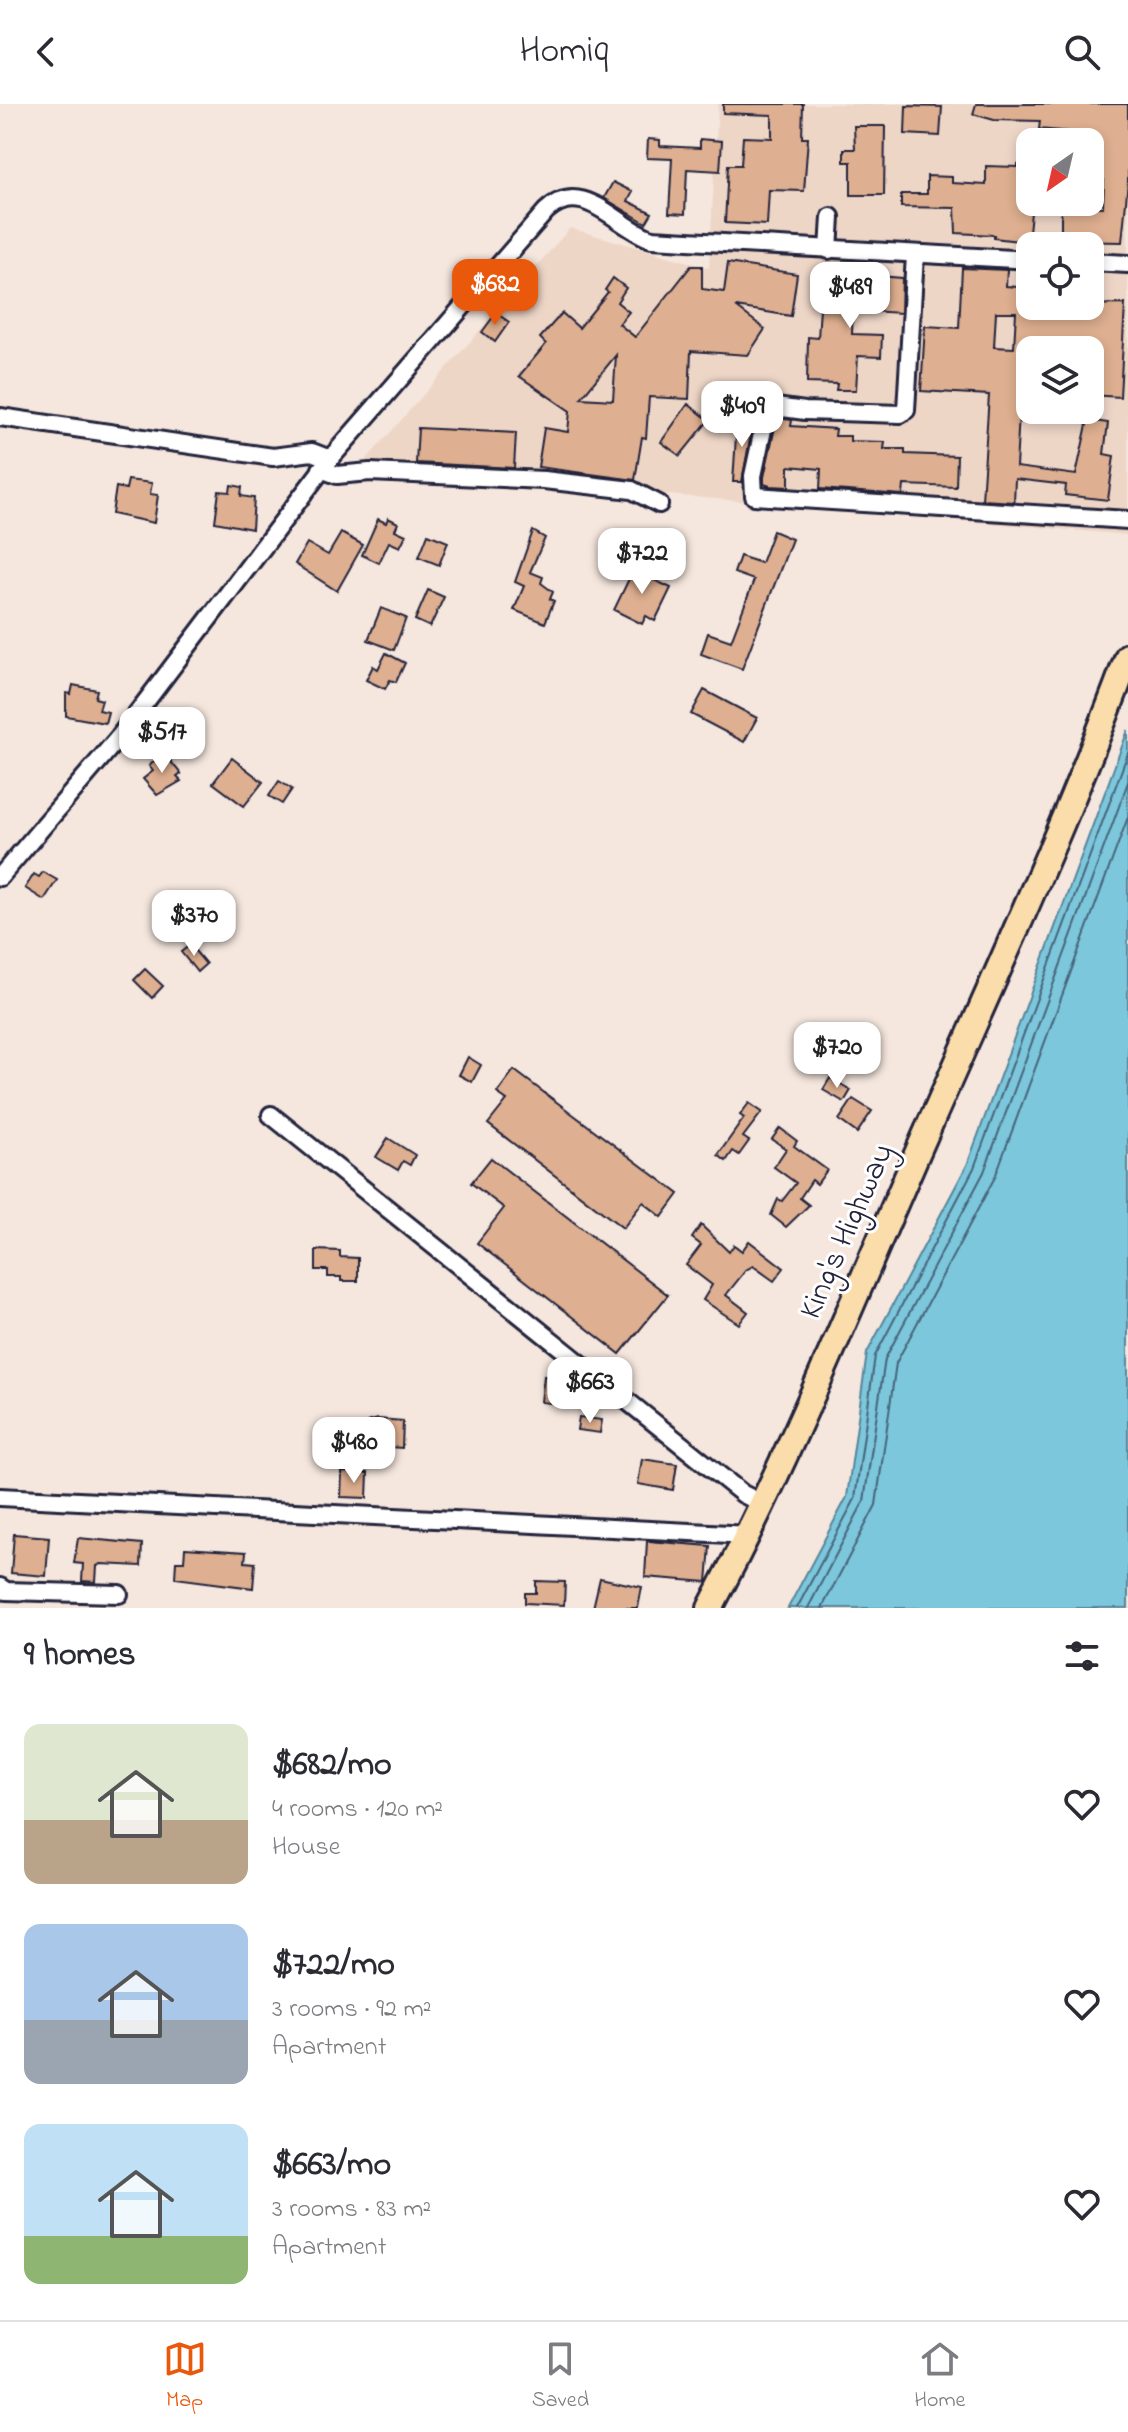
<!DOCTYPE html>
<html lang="en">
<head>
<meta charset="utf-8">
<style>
  body { margin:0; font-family:"Indie Flower",sans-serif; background:#f2f2f3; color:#2b2b33; height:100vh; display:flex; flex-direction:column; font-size:30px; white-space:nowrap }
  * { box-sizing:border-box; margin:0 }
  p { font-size:26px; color:#7c7c81 }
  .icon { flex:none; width:44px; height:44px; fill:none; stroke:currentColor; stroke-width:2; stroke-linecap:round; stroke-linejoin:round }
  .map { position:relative; height:1504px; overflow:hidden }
  .drawer { display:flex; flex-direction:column; background:#fff; flex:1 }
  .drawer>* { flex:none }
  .needle { width:52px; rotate:214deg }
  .tools { position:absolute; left:1016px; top:24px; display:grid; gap:16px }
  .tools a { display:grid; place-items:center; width:88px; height:88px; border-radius:16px; background:#fff; box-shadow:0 4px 12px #0003; font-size:40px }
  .price { position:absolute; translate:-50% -68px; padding:0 18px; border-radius:16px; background:#fff; color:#222; font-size:26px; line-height:52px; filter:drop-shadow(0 2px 4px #0008) }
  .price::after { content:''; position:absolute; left:50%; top:48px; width:24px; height:18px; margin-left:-12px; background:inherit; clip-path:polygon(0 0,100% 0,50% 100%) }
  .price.on { background:#ea580c; color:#fff }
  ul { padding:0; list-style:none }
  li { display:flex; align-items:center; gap:24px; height:200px; padding:0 24px }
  li span { display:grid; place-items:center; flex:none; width:224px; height:160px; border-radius:16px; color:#555 }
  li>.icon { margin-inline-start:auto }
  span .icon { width:96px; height:96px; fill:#fffc; stroke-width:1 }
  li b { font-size:34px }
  h2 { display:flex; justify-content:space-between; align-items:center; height:96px; padding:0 24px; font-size:34px }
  header { display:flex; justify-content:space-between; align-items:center; height:104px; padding:0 24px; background:#fff; font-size:36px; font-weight:600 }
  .dock { display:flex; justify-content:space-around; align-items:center; height:112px; border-top:2px solid #e1e1e2; background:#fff; font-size:22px; color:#7c7c81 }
  .dock a { display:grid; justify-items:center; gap:4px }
  .dock .on { color:#ea580c }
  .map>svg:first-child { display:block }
  .built { fill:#eed6c7; fill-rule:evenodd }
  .water { fill:#7bc7db; stroke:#57859b; stroke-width:2 }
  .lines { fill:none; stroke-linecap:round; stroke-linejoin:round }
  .shore { stroke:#46647b; stroke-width:2 }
  .building { fill:#deaf90; stroke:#22223b; stroke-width:2; fill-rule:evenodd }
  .minor-casing { stroke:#22223b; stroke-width:22 }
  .highway-casing { stroke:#22223b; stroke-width:30 }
  .minor { stroke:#fff; stroke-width:16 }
  .highway { stroke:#faddab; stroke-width:24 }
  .labels { text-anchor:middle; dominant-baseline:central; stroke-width:6; stroke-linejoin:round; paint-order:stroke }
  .street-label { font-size:32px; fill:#22223b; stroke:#fff }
</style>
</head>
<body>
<header><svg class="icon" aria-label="back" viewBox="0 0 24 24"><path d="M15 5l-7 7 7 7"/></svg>Homiq<svg class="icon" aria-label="search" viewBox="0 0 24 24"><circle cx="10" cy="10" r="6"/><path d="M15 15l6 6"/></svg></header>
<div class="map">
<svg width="1128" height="1504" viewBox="0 0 1128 1504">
  <rect width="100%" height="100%" fill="#f5e7de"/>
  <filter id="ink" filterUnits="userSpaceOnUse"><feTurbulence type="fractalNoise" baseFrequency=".0125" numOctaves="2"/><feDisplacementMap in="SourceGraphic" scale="16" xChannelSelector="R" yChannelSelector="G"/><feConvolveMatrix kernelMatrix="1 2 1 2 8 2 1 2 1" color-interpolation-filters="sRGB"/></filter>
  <g filter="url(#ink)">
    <!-- built -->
    <path class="built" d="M718 0H1128V431L359 364 570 124 709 164ZM1030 38H1090V98H1030ZM1030 142H1090V202H1030ZM1030 246H1090V306H1030Z"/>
    <!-- water -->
    <path class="water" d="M1128 626V1504H788L847 1393 867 1249 967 1061Z"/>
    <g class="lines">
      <!-- shore -->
      <g class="shore">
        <path d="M797 1504 855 1395 875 1252 974 1064 1128 649"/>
        <path d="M808 1504 864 1397 885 1255 984 1068 1128 678"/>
        <path d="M822 1504 876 1401 896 1259 995 1073 1128 713"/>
      </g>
    </g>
    <!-- building -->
    <g class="building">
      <path d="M723 0H803L802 34H808L804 87 769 86 767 121 725 119 728 61H741L743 33 772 34V11L723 9Z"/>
      <path d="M976 0H1128V77L1122 138 1061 137V102L1103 103 1104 76H1090L1091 30 1039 25 1040 17 994 16 973 10Z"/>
      <path d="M906 2 942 3 940 32 905 30Z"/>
      <path d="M854 22H885L884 91H851V58H844V45H855Z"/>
      <path d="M648 35 660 36V42L700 44V35L722 37 720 67 687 65 685 110 669 109 672 55 647 54Z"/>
      <path d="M1018 60H1030L1032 98 1028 138 994 134V131L956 129 955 104 901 103V90H927V72L952 73V79L986 81V62L1018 63Z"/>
      <path d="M613 78 633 88 628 97 652 109 646 119 604 94Z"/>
      <path d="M728 159 797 170 791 212 736 203 765 225 748 251 691 247 689 295 649 293 646 334 642 333 635 376 538 363 544 324 568 328 570 307 519 272 546 240 540 234 562 209 579 224 608 188 605 186 613 174 626 184 617 198 629 208 619 220 635 233 691 162H702V185L724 188ZM616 251 613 296 581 294Z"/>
      <path d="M962 164 1007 166 1006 182 1030 184V202L1125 200 1120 293 1090 291V246H1030V310H1019L1016 363 1076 371 1088 316 1108 319 1104 350 1114 352 1108 396 1065 391 1066 381 1015 375 1014 398 982 396 989 291 921 287 925 222 959 224ZM996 208H1016L1014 244 994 243Z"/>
      <path d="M843 169 902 174 901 209 853 206 852 230 882 231 881 253 858 252 856 286H836L837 280 807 279 808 233 818 234 820 204 841 206Z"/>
      <path d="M496 209 509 218 495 238 482 228Z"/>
      <path d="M688 300 709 316 680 352 661 338Z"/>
      <path d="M777 314 792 316 791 322 836 325 835 332H850V337L885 338 884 345H905V350L957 352 956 383 904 381 903 391 820 385 821 365 789 362V383L770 382 764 380V373Z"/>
      <path d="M737 317 753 318 742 378H733Z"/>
      <path d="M418 324 516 329 514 364 416 359Z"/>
      <path d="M128 376 152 379 150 390 158 391 154 419 112 410 116 383 126 385Z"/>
      <path d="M231 381 242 383 241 392 254 394 252 425 215 418 219 387 230 388Z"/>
      <path d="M388 414 398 419 395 426 406 431 400 443 389 438 379 459 362 451 378 415 386 419Z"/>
      <path d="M533 427 545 434 530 468 543 473 541 479 553 488 550 495 554 497 545 519 514 506 524 482 515 478Z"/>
      <path d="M773 427 792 435 742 565 701 550 708 529 731 537 754 476 734 469 740 452 761 459Z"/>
      <path d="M341 429 363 441 337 487 295 460 307 439 328 451Z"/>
      <path d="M428 430 448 438 439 461 419 453Z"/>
      <path d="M638 456 651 462 646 472 671 484 655 517 646 512 642 520 614 506Z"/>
      <path d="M428 486 444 493 430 523 415 516Z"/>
      <path d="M381 504 406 514 394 546 368 536Z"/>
      <path d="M386 549 405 559 396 578 390 576 385 585 366 576 373 562 378 565Z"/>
      <path d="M73 581 97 586 95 594 102 596 99 606 108 608 105 619 66 612V589L71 590Z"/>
      <path d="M704 586 757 614 744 638 691 610Z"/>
      <path d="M164 649 181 670 177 673 181 677 157 691 143 675 153 667 149 662Z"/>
      <path d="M232 654 263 678 244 702 213 679Z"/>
      <path d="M279 677 292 685 282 700 269 692Z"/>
      <path d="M43 768 57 776 44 796 25 784 34 770 39 773Z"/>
      <path d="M190 841 206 860 197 868 181 848Z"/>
      <path d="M145 865 163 882 152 894 134 876Z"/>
      <path d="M468 953 481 961 472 978 459 971Z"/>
      <path d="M514 966 679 1090 662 1113 643 1098 623 1124 488 1020 507 996 497 989Z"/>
      <path d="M830 974 851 986 844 998 823 986Z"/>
      <path d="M853 995 872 1007 857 1029 839 1016Z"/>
      <path d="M749 999 762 1008 743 1033 749 1037 739 1051 733 1047 726 1057 718 1051 744 1014 740 1011Z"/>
      <path d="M780 1024 797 1037 794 1042 827 1066 817 1080 812 1076 800 1094 809 1101 786 1123 771 1111 778 1095 782 1097 796 1079 774 1063 786 1045 772 1035Z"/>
      <path d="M388 1034 415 1051 410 1061 403 1057 398 1066 376 1053Z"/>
      <path d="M491 1054 668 1191 620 1250 477 1139 504 1104 471 1079Z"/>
      <path d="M701 1121 729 1148 734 1141 742 1147 749 1137 784 1164 774 1177 753 1162 746 1166 726 1191 748 1208 739 1220 703 1196 712 1181 686 1161 701 1141 692 1134Z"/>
      <path d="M316 1146 340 1147V1153L358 1154V1177H341V1173H328V1166H316Z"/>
      <path d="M544 1272 585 1278 592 1283 590 1304 541 1298Z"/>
      <path d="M579 1313 602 1316 600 1329 577 1326Z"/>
      <path d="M378 1315 403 1317 402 1344 376 1342 377 1332H367V1318Z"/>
      <path d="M642 1355 677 1360 673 1386 638 1380Z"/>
      <path d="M342 1368 368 1369 367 1394 341 1393Z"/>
      <path d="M14 1430 49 1433 46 1472 11 1469Z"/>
      <path d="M78 1434 142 1440 141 1462 101 1460 97 1462 96 1478 82 1477 83 1460 74 1459Z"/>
      <path d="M647 1437 710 1442 707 1478 645 1473Z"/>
      <path d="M185 1444 246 1448 245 1458 255 1459 253 1484 175 1474 176 1457H184Z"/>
      <path d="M600 1474 642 1483 638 1504H593Z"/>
      <path d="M536 1477 565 1478 564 1501 525 1499V1489H536Z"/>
    </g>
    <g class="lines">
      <defs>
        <g id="minor">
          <path d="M829 146 831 113"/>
          <path d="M915 151 906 306 901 310 805 307 768 302 753 372 754 392 1128 416"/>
          <path d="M1090 158 1128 160"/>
          <path d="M0 313 273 353 312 348 330 355 546 107C583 72 617 124 652 135L1030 156"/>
          <path d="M321 365 337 371 370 368 544 376 632 386 659 400"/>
          <path d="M0 773 119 633 330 355"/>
          <path d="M271 1011 743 1390 763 1400"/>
          <path d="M0 1393 749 1431"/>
          <path d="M0 1483 6 1487 119 1490"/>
        </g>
        <path id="highway" d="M710 1504C790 1353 854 1193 923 1036 993 876 1068 716 1128 552"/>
      </defs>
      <!-- minor casing -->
      <use href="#minor" class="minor-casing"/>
      <!-- highway casing -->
      <use href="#highway" class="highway-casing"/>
      <!-- minor -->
      <use href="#minor" class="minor"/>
      <!-- highway -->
      <use href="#highway" class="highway"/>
    </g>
  </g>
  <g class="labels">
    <!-- street labels -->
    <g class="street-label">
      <text transform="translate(848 1128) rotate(-66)">King's Highway</text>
    </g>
  </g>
</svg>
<div class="tools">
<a><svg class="needle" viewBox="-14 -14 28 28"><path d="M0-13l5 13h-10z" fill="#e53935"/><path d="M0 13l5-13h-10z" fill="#7c7c81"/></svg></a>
<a><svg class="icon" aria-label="locate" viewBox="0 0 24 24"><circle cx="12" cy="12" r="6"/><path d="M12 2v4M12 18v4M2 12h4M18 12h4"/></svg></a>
<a><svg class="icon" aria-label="layers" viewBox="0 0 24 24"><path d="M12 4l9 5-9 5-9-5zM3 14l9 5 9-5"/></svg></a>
</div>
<b class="price on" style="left:495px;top:223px">$682</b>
<b class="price" style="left:850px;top:226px">$489</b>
<b class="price" style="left:742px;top:345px">$409</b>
<b class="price" style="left:642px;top:492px">$722</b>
<b class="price" style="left:162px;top:671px">$517</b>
<b class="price" style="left:194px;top:854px">$370</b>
<b class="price" style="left:837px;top:986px">$720</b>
<b class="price" style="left:590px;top:1321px">$663</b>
<b class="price" style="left:354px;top:1381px">$480</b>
</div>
<section class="drawer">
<h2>9 homes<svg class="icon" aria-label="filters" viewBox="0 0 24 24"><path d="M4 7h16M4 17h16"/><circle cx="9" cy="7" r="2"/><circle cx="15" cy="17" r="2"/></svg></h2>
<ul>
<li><span style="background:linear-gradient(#dfe7d0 60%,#b9a48a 0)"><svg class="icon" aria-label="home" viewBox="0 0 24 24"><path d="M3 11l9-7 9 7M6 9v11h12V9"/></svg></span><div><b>$682/mo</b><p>4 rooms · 120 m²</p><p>House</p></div><svg class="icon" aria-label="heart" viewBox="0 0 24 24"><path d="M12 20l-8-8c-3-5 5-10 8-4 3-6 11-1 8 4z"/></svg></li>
<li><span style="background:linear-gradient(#a9c7e8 60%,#9aa5b1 0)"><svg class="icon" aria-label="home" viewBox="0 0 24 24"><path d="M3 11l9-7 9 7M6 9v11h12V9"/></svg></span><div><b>$722/mo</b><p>3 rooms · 92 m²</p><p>Apartment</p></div><svg class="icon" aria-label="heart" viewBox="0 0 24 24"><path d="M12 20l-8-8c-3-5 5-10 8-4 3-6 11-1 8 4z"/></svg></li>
<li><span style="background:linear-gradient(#bfe0f5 70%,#8fb573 0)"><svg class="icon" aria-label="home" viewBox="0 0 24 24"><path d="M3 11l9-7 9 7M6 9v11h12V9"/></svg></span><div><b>$663/mo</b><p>3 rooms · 83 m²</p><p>Apartment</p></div><svg class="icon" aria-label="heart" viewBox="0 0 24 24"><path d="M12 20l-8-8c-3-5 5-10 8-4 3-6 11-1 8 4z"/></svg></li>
</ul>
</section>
<nav class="dock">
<a class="on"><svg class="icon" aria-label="map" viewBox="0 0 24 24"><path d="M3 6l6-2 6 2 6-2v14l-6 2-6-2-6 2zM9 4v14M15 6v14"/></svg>Map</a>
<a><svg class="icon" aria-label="saved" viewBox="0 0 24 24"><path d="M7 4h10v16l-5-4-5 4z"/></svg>Saved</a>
<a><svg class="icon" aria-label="home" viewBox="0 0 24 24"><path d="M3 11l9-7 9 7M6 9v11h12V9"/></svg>Home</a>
</nav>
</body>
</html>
